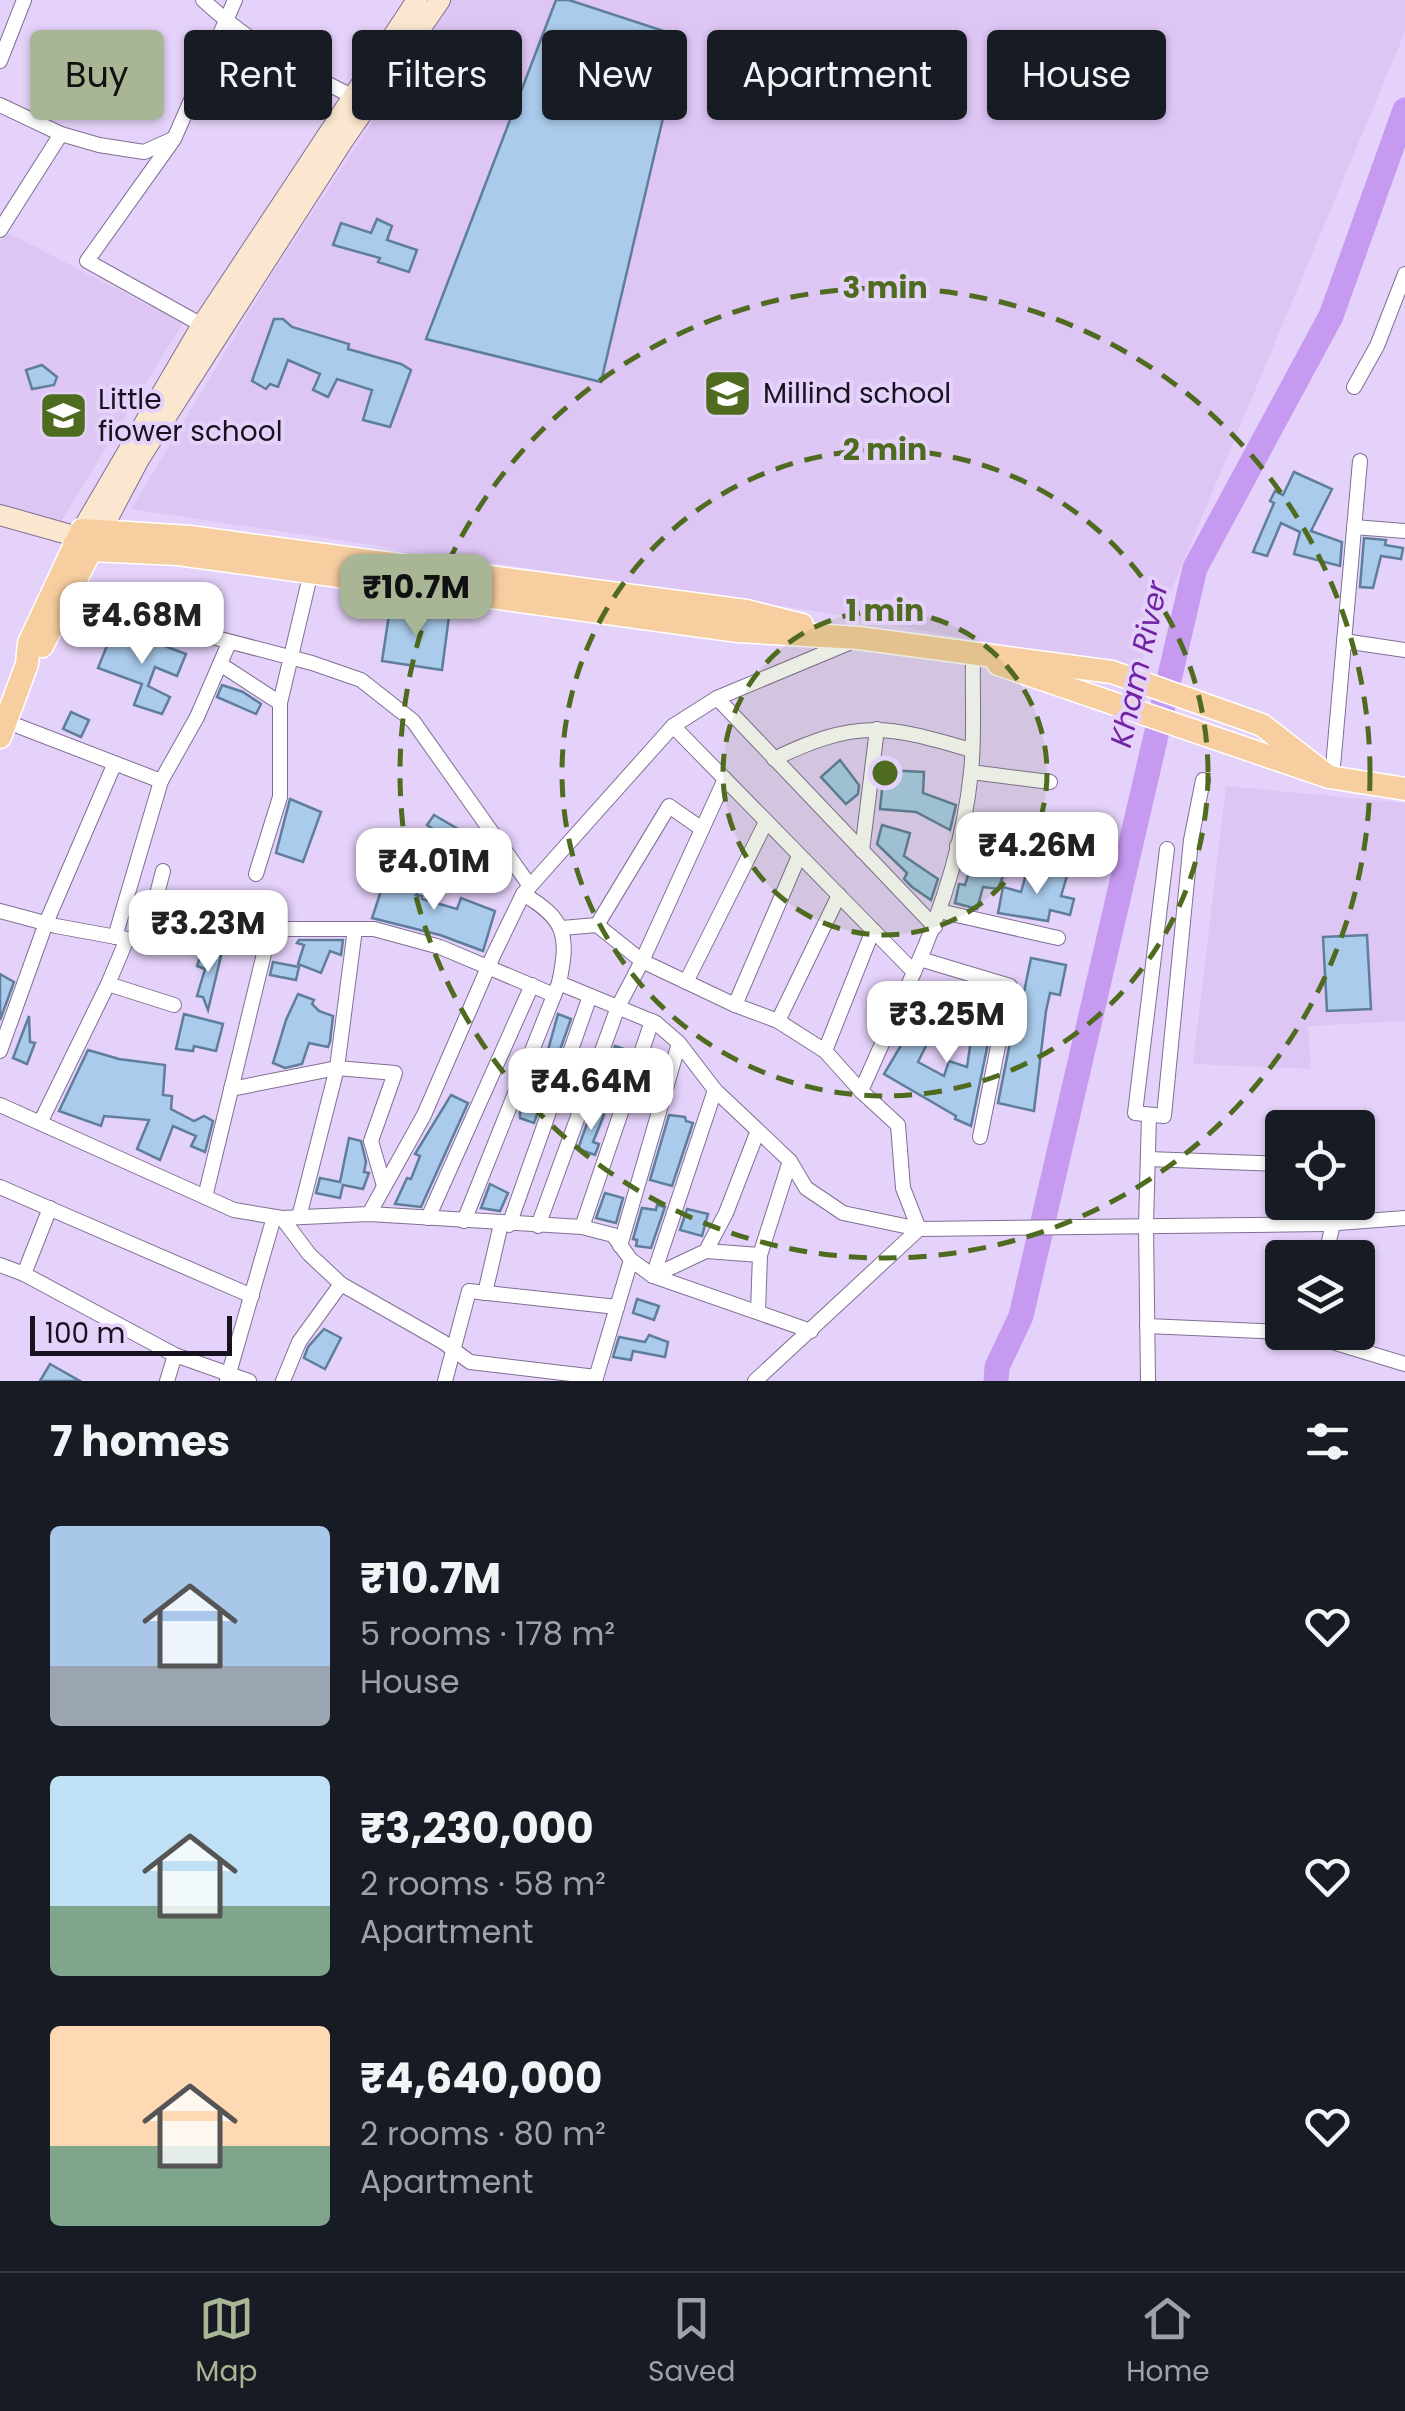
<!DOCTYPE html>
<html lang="en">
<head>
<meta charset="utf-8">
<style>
  body { margin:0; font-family:Poppins,sans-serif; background:#20242c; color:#f1f3f6; height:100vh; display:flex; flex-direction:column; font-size:38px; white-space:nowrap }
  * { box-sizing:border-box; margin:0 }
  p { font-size:32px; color:#9ea1a6 }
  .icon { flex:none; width:55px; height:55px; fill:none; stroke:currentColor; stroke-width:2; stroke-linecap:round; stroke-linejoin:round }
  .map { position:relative; height:1381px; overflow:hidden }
  .details { display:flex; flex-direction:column; background:#171b24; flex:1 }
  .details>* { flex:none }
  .banner { position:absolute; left:30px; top:30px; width:1345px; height:90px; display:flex; gap:20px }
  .controls { position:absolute; left:1265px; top:1110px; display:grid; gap:20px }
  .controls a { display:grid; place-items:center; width:110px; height:110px; border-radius:10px; background:#171b24; box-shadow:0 2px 8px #0004; font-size:50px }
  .scale { position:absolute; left:30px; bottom:25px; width:202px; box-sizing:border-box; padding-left:10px; border:5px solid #18111f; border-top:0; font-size:28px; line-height:35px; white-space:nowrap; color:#18111f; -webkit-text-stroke:8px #e5d2fa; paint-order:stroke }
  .price { position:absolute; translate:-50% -85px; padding:0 22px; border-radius:20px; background:#fff; color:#222; font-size:32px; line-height:65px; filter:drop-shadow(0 2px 5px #0008) }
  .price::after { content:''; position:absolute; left:50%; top:60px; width:30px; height:22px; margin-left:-15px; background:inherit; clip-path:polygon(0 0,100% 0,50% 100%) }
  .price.current { background:#a8b695; color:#111 }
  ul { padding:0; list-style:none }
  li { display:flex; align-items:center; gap:30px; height:250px; padding:0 50px }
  li span { display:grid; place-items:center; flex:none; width:280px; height:200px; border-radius:10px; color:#555 }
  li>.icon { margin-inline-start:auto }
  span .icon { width:120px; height:120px; fill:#fffc; stroke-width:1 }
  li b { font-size:42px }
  h2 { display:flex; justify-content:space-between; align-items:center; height:120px; padding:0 50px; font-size:42px }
  .tag { padding:0 35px; border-radius:10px; background:#171b24; box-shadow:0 2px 8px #0004; font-size:35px; line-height:90px }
  .tag.current { background:#a8b695; color:#111 }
  .tabs { display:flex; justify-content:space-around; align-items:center; height:140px; border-top:2px solid #363941; background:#171b24; font-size:28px; color:#9ea1a6 }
  .tabs a { display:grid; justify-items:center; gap:5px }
  .tabs .current { color:#a8b695 }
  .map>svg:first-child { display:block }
  .built { fill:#ddc5f4 }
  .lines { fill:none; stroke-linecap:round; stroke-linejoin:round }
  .river { stroke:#c79af1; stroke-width:25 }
  .building { fill:#aacbeb; stroke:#5e7e9b; stroke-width:2.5 }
  .street-casing { stroke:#816f93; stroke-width:16 }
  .secondary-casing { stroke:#816f93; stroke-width:22 }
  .primary-casing { stroke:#fff; stroke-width:25 }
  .street { stroke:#fff; stroke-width:14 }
  .secondary { stroke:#fbe7d0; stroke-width:20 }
  .primary { stroke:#f7cea0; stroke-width:22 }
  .ring { fill:none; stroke:#4f6b1f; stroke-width:5; stroke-dasharray:18 12 }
  .labels { text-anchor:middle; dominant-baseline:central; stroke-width:8; stroke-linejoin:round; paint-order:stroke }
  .poi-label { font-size:28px; fill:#18111f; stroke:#e5d2fa; text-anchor:start }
  .water-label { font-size:30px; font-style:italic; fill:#7123a4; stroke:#e5d2fa }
  .centre { fill:#4f6b1f; stroke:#e5d2fa; stroke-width:5 }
  .ring-label { font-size:30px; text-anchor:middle; font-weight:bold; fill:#4f6b1f; stroke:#e5d2fa; stroke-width:8; stroke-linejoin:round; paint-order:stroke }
</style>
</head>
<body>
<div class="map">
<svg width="1405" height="1381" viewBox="0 0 1405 1381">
  <rect width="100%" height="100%" fill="#e5d2fa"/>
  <!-- built -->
  <g class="built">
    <path d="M452 0H1405V32L1138 670 834 614 131 509 271 276Z"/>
    <path d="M6 232 183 323 58 526 0 507V243Z"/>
    <path d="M1226 786 1405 803V1021L1308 1026 1311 1069 1193 1064Z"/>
  </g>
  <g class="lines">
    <!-- river -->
    <path class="river" d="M996 1381 997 1367 1021 1316 1195 568 1331 316 1405 110"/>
  </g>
  <!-- building -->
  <g class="building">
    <path d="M556 0H569L682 37 601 382 426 339Z"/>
    <path d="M377 219 392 226 387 240 417 250 409 272 378 262 380 258 333 245 341 223 371 233Z"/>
    <path d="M274 319H283L292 327 349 344 348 349 401 364 411 370 390 427 363 420 372 390 337 379 328 397 313 390 320 374 288 360 278 387 270 384 266 389 252 381Z"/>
    <path d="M42 365 57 377 54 385 32 389 26 370Z"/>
    <path d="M1294 472 1332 489 1311 531 1342 542 1340 566 1294 554 1300 532 1281 523 1267 556 1253 552 1274 503 1270 501 1275 491 1283 495Z"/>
    <path d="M1364 538 1386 540 1385 545 1403 548 1401 559 1381 556 1373 588 1360 587Z"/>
    <path d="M390 608 449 616 442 670 382 661Z"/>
    <path d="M138 636 186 654 177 676 155 667 148 686 170 697 162 714 134 705 142 684 98 668 110 638 118 641 119 637 135 644Z"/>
    <path d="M222 685 243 692 261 704 256 714 217 697Z"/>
    <path d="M71 712 89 720 81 737 63 729Z"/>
    <path d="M840 760 859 785 858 794 846 804 821 777Z"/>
    <path d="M884 770 924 772 923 793 956 805 950 830 916 812 880 809Z"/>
    <path d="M290 799 321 812 303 862 276 853Z"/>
    <path d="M434 815 458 829 447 848 471 863 467 876 448 865 442 877 424 869 442 835 427 825Z"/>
    <path d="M882 825 910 833 904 856 938 879 931 900 912 887 904 879 907 873 877 844Z"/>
    <path d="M412 865 428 875 416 895 422 896V899L457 909 461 898 495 911 483 951 440 935 372 918 382 888 397 891Z"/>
    <path d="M1028 867 1067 876 1061 896 1074 899 1070 915 1050 910 1048 921 998 913 1003 887 1021 892Z"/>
    <path d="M970 869 1003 876 998 889 983 887 977 909 955 903 959 884 965 885Z"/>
    <path d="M1367 935 1371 1009 1327 1011 1323 937Z"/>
    <path d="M299 940H343L341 955 330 951 321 973 298 964 304 945 297 943Z"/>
    <path d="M209 953 221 956 208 1010 203 997 197 996 205 969 197 966 201 954Z"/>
    <path d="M1031 958 1066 965 1060 995 1050 993 1046 1011 1034 1111 998 1103 1020 992H1024Z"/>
    <path d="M273 962 299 967 296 980 270 975Z"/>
    <path d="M0 974 14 982 0 1020Z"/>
    <path d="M298 994 314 1000 312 1004 319 1011 333 1016 330 1042 328 1047 309 1043 302 1064 285 1068 273 1063 286 1020Z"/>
    <path d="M991 997 997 999 971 1126 955 1119 956 1116 884 1074 903 1042 898 1040 908 1029 930 1038 918 1062 944 1076 949 1061 967 1067 974 1020 955 1015 959 1000 988 1008Z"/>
    <path d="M184 1014 223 1024 216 1051 194 1046 193 1051 176 1049Z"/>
    <path d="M558 1014 571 1019 534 1123 520 1118V1110L548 1050Z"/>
    <path d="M29 1016 30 1042 35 1043 27 1064 13 1058Z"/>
    <path d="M615 1046 630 1051 615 1097 599 1090Z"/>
    <path d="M88 1050 119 1059 165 1065 163 1095 172 1096 171 1109 194 1121 204 1116 213 1121 205 1152 191 1146 196 1136 173 1126 160 1160 137 1149 149 1120 104 1116 101 1126 59 1111Z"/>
    <path d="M451 1095 468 1103 421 1207 395 1204 407 1178 411 1179 420 1156 415 1154Z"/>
    <path d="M592 1109 604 1115 593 1142 599 1144 595 1155 578 1149Z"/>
    <path d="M669 1115 685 1117 686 1121 693 1123 672 1186 650 1180Z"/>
    <path d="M349 1138 361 1141 366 1162 364 1172 369 1173 363 1189 343 1185 340 1198 316 1193 320 1178 340 1182Z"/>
    <path d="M490 1184 508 1193 500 1211 481 1208Z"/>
    <path d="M605 1193 623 1198 616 1223 596 1218Z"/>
    <path d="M657 1205 665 1207 651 1248 636 1246 637 1240 633 1239 642 1208 656 1210Z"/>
    <path d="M687 1209 708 1214 702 1236 680 1230Z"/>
    <path d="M637 1299 659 1306 654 1320 633 1313Z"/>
    <path d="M324 1329 341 1338 325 1369 304 1358 308 1347Z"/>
    <path d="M649 1335 668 1342 665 1357 633 1351 631 1360 613 1357 619 1337 645 1342Z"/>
    <path d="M50 1364 80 1381H40Z"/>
  </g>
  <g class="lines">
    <defs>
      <g id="street">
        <path d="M203 0C248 42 297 69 352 96"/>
        <path d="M0 61 24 0"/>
        <path d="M0 105 61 134 99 145 144 152 173 139"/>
        <path d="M0 230 61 134"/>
        <path d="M202 325 87 261 174 139 235 0"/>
        <path d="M1354 387 1377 346 1405 274"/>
        <path d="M1354 527 1405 531"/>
        <path d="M67 599 312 663 361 680 413 721 530 886"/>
        <path d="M1344 641 1405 650"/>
        <path d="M220 664 280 703"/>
        <path d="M717 698 935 927"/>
        <path d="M5 721 161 781"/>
        <path d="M673 726 914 972 861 1091 898 1125 903 1188 919 1229"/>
        <path d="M774 759C856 719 887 725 971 750"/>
        <path d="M971 772 1050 782"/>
        <path d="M1332 778 1360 461"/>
        <path d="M957 846 1071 863"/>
        <path d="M1167 849 1135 1113 1164 1116 1191 840 1203 780"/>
        <path d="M862 851 877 729"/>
        <path d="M256 874 280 797V703L311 572"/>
        <path d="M0 911 56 926 127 939 204 943 270 929H374L440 947 554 995"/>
        <path d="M939 911 1058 938"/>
        <path d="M597 925 669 806 702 829"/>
        <path d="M562 928 597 925 642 961 735 1005 778 1021 825 1051 861 1091"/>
        <path d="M115 937 161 781 197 717 229 643"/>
        <path d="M127 939 108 984 174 1005"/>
        <path d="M145 940 163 871"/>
        <path d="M920 959 1010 986 980 1137"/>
        <path d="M914 972C942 910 964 840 971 772 975 734 972 694 973 656"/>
        <path d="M686 982 766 822"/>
        <path d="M559 983 656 1023 679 1043 715 1090 790 1161 760 1255 758 1312"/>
        <path d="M735 1005 799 856"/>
        <path d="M778 1021 839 895"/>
        <path d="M0 1051 46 923 114 765"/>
        <path d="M825 1051 873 930"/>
        <path d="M231 1089 337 1068 395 1073 371 1141 384 1186"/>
        <path d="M0 1105 234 1210 282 1218 369 1214 582 1227 613 1235 631 1260 653 1276 811 1331"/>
        <path d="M40 1123 108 984"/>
        <path d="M1148 1159 1282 1164"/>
        <path d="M790 1161 806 1188 843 1213 919 1229"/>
        <path d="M0 1187 252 1296"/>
        <path d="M205 1197 270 929"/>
        <path d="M369 1214 424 1115 493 956 523 894 673 726 717 698 856 640"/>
        <path d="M299 1217 337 1068 355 929"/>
        <path d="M282 1218 309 1254 341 1284 443 1342 470 1362 596 1377"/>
        <path d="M428 1218 532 985"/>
        <path d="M464 1221 559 983C569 936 566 919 523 894"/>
        <path d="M509 1225 590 996"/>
        <path d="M538 1226 618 1007 642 961 725 779"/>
        <path d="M582 1227 652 1021"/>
        <path d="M620 1246 679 1043"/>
        <path d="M706 1251 760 1255"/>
        <path d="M1325 1258 1333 1224"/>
        <path d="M0 1265 24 1274 175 1355 249 1381"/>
        <path d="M24 1274 50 1208"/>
        <path d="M653 1276 715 1090"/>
        <path d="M653 1276 706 1251 726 1213 757 1133"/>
        <path d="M485 1293 501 1224"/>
        <path d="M1147 1326 1282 1332"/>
        <path d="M1306 1334 1405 1364"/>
        <path d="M227 1380 274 1217"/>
        <path d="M167 1381 175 1355"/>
        <path d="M283 1381 299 1342 341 1284"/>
        <path d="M445 1381 469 1291 617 1307"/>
        <path d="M595 1381 631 1260"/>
        <path d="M755 1381 919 1229 1325 1224 1405 1218"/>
        <path d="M1148 1381 1146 1225 1149 1115"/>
      </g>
      <g id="secondary">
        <path d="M0 515 78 537"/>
        <path d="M82 530 202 325 417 0"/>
        <path d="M100 533 139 459 342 142 440 0"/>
      </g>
      <g id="primary">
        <path d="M74 545 91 550 178 554 738 631 859 638 1112 672 1262 725 1329 777"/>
        <path d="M42 646 98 536"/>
        <path d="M998 664 1329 777 1405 789"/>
        <path d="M0 737 27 664 29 643 82 530 190 537 746 611 802 625"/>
      </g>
    </defs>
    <!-- street casing -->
    <use href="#street" class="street-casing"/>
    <!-- secondary casing -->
    <use href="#secondary" class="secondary-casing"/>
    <!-- primary casing -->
    <use href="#primary" class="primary-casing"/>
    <!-- street -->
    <use href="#street" class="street"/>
    <!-- secondary -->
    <use href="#secondary" class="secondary"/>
    <!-- primary -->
    <use href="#primary" class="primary"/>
  </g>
  <!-- distance rings -->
  <circle cx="885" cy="773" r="162" fill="#4f6b1f" fill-opacity=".12"/>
  <g class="ring">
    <circle cx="885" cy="773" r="162"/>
    <circle cx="885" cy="773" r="323"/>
    <circle cx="885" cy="773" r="485"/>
  </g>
  <!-- icons -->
  <defs>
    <symbol id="university-square" viewBox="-11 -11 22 22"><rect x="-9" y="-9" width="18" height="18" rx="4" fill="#4f6b1f" stroke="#e5d2fa"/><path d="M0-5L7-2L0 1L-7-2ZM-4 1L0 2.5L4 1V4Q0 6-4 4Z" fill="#fff"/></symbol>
    <symbol id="school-square" viewBox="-11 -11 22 22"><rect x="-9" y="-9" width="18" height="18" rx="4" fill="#4f6b1f" stroke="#e5d2fa"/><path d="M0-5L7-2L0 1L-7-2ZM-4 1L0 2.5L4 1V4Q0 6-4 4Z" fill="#fff"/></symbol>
  </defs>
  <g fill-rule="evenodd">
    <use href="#university-square" x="700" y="366" width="55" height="55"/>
    <use href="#school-square" x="36" y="388" width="55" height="55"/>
  </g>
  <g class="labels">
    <!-- poi labels -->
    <g class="poi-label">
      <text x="763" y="393">Millind school</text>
      <text x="98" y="399">Little<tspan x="98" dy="32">fiower school</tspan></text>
    </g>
    <!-- water labels -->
    <g class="water-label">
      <text transform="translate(1139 664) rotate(-77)">Kham River</text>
    </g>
  </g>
  <circle cx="885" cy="773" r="15" class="centre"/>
  <g class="ring-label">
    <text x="885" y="298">3 min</text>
    <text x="885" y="460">2 min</text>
    <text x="885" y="621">1 min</text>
  </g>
</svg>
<div class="controls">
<a><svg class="icon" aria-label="locate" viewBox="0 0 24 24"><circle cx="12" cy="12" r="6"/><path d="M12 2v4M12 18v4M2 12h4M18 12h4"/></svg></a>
<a><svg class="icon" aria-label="layers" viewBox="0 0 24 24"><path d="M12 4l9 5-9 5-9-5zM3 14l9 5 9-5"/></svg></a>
</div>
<div class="scale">100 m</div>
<b class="price current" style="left:416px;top:639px">₹10.7M</b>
<b class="price" style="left:142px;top:667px">₹4.68M</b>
<b class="price" style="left:1037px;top:897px">₹4.26M</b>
<b class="price" style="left:434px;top:913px">₹4.01M</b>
<b class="price" style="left:208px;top:975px">₹3.23M</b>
<b class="price" style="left:947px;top:1066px">₹3.25M</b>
<b class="price" style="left:591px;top:1133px">₹4.64M</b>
<div class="banner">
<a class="tag current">Buy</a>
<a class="tag">Rent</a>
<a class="tag">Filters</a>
<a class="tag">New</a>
<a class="tag">Apartment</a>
<a class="tag">House</a>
</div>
</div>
<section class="details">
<h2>7 homes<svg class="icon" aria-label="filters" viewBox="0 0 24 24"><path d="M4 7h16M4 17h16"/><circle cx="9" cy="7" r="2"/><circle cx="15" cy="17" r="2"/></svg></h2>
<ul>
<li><span style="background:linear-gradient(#a9c7e8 70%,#9aa5b1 0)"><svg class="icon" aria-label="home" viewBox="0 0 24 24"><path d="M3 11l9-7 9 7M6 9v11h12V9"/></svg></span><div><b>₹10.7M</b><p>5 rooms · 178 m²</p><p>House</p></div><svg class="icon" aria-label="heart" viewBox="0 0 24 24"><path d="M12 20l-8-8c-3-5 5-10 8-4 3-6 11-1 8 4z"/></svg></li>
<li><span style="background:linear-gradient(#bfe0f5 65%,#7fa58c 0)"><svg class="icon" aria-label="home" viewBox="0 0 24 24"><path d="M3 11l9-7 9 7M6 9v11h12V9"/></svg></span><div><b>₹3,230,000</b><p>2 rooms · 58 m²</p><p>Apartment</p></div><svg class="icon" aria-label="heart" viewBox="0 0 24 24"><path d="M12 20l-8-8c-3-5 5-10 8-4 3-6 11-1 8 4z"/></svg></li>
<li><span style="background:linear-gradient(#ffd9b3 60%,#7fa58c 0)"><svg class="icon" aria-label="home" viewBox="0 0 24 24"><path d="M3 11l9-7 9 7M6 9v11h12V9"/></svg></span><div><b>₹4,640,000</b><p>2 rooms · 80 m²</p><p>Apartment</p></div><svg class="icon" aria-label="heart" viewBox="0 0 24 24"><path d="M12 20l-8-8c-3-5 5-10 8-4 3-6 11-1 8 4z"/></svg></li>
</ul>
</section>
<nav class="tabs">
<a class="current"><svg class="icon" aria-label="map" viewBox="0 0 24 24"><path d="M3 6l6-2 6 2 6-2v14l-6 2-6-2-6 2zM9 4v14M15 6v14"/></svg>Map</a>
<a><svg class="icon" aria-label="saved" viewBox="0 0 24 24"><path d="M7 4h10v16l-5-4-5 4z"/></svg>Saved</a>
<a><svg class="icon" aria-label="home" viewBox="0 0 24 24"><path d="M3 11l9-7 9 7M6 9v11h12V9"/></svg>Home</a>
</nav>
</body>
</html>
